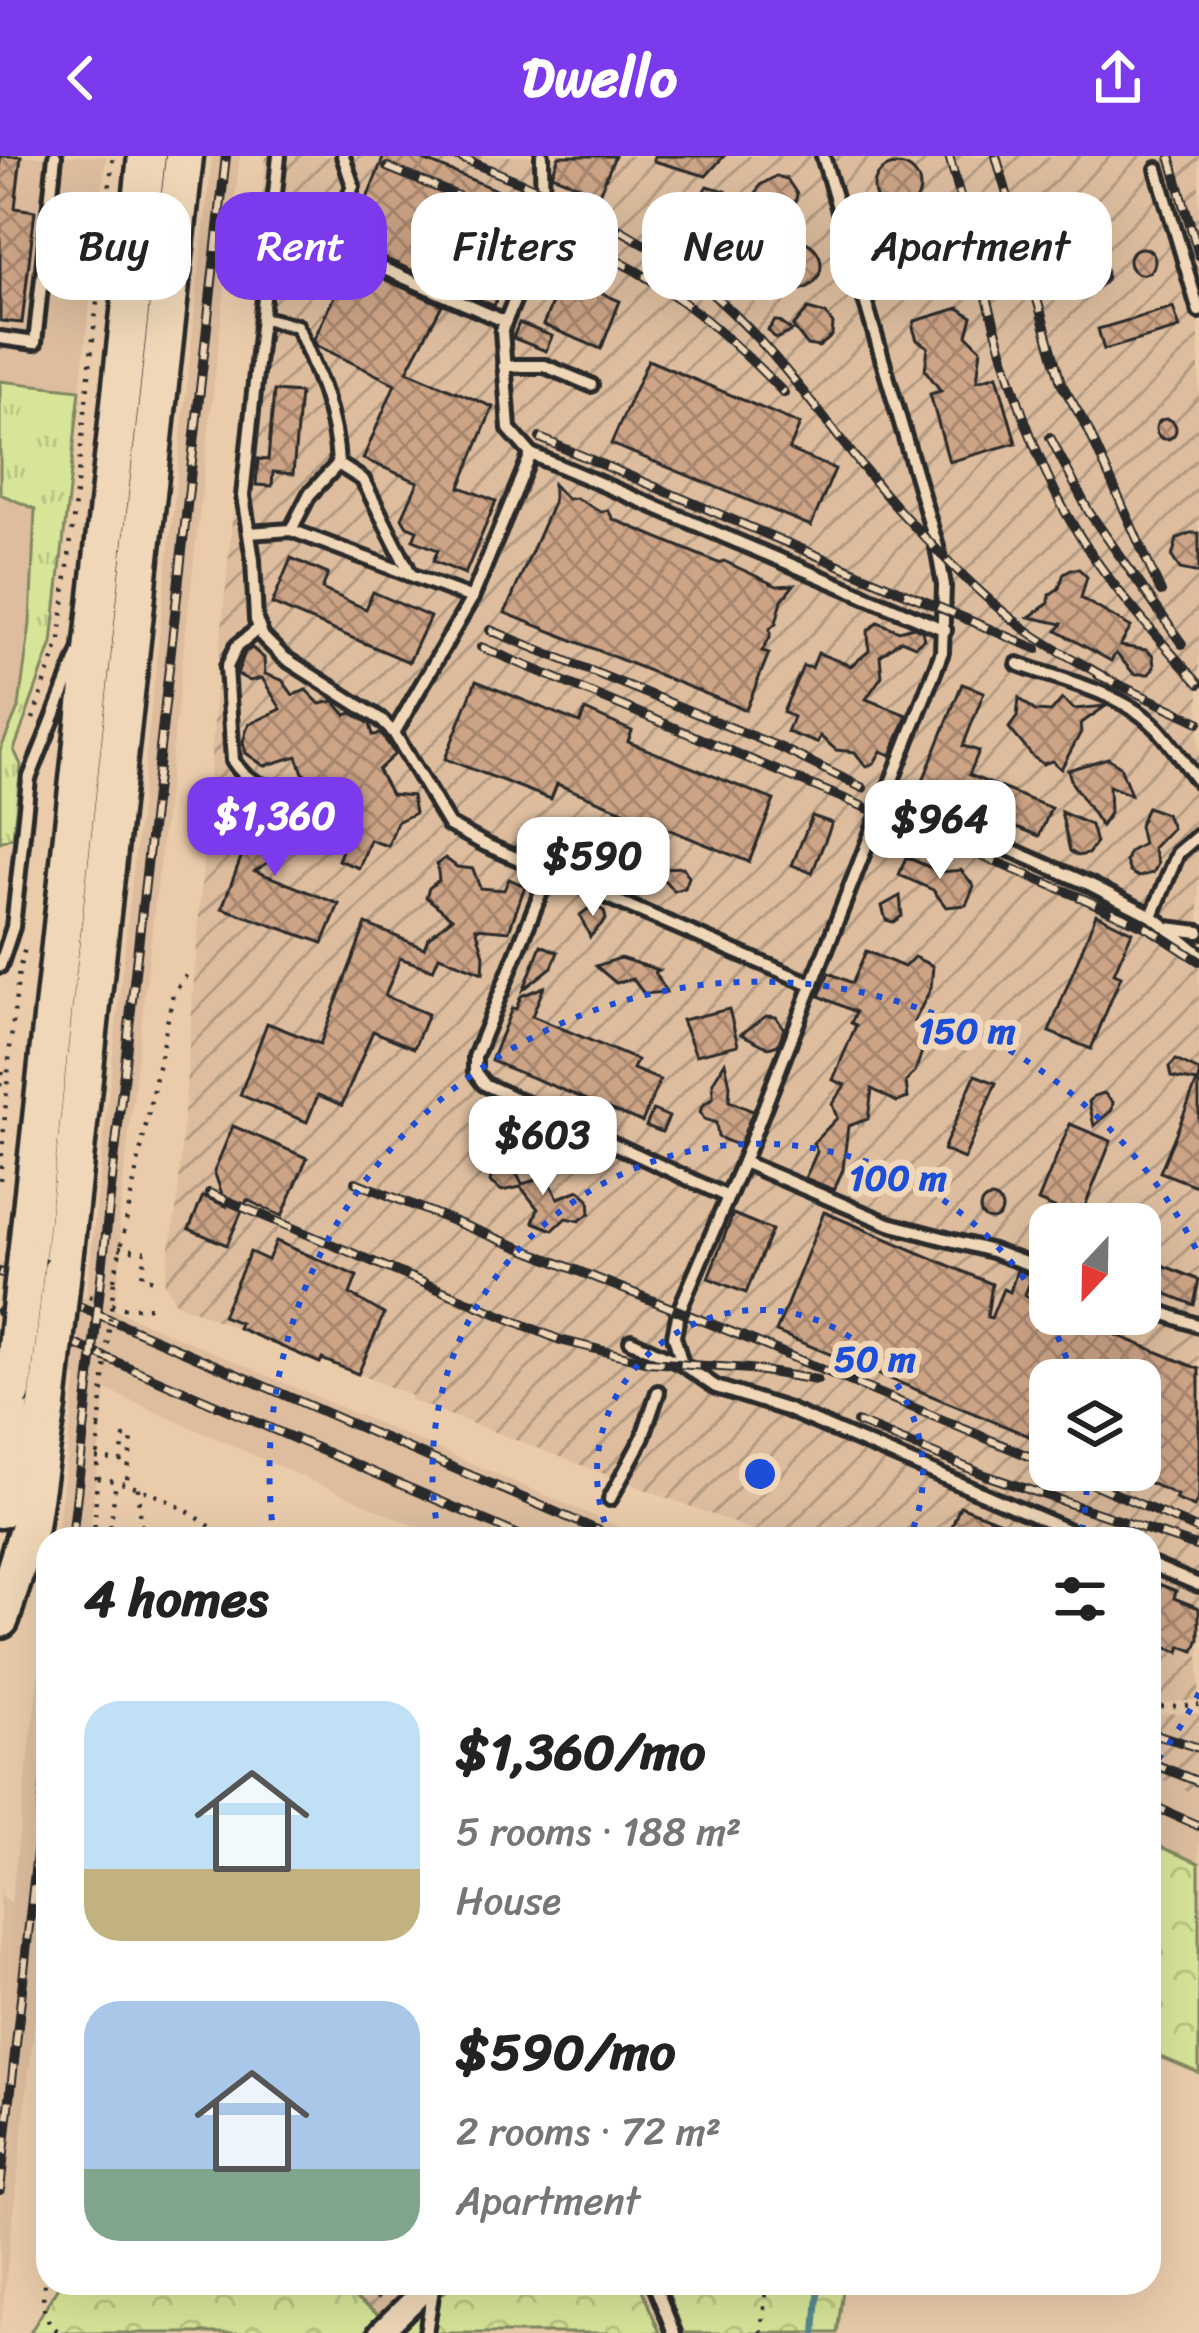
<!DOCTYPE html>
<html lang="en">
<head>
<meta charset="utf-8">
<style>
  body { margin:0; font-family:Sriracha,sans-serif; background:#f2f2f2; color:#222; height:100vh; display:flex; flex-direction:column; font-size:45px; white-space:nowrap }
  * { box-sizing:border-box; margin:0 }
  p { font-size:39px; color:#767676 }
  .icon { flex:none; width:66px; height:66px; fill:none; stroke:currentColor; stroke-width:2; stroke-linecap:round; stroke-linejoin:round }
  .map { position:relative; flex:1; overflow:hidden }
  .drawer { position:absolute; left:36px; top:1371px; width:1125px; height:768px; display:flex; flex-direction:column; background:#fff; border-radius:36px; box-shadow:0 12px 48px #0002 }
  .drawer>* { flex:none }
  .banner { position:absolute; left:36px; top:36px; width:1128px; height:108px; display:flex; gap:24px }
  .needle { width:78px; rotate:202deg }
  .buttons { position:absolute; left:1029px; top:1047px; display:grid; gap:24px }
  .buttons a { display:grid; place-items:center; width:132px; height:132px; border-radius:24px; background:#fff; box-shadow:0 12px 48px #0002; font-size:60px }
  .price { position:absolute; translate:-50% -102px; padding:0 27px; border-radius:24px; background:#fff; color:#222; font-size:39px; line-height:78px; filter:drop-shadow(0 3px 6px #0008) }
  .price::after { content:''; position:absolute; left:50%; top:72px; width:36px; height:27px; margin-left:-18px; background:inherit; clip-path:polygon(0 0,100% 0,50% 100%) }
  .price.current { background:#7c3aed; color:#fff }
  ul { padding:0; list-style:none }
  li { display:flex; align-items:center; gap:36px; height:300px; padding:0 48px }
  li span { display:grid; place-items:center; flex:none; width:336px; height:240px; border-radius:36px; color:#555 }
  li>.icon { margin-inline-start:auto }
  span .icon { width:144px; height:144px; fill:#fffc; stroke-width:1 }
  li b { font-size:51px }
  h2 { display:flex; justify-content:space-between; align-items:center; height:144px; padding:0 48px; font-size:51px }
  .chip { padding:0 42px; border-radius:36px; background:#fff; box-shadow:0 12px 48px #0002; font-size:42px; line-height:108px }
  .chip.current { background:#7c3aed; color:#fff }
  header { display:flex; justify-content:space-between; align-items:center; height:156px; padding:0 48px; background:#7c3aed; color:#fff; font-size:54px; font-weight:700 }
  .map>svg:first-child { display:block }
  .built { fill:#ddbd9e }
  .industrial { fill:url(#industrial-furrows); fill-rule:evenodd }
  .grass { fill:url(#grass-tufts); stroke:#818862; stroke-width:3 }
  .forest { fill:url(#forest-crowns); stroke:#818862; stroke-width:3 }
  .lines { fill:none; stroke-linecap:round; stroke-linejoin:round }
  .stream { stroke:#59898f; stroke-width:6 }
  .building { fill:url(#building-cross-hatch); stroke:#2b2b2b; stroke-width:3 }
  .service-casing { stroke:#2b2b2b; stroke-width:20 }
  .minor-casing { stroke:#2b2b2b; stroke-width:30 }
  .primary-casing { stroke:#2b2b2b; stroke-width:45 }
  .path { stroke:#2b2b2b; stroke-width:4.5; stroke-dasharray:3 9; stroke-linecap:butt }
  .service { stroke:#efd7b7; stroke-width:10 }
  .minor { stroke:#efd7b7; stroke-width:21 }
  .primary { stroke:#efd7b7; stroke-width:36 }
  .rail-casing { stroke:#2b2b2b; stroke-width:10 }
  .rail { stroke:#efd7b7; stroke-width:6; stroke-dasharray:18; stroke-linecap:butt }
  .primary-bridge-casing { stroke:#2b2b2b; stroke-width:45; stroke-linecap:butt }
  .path-bridge { stroke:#2b2b2b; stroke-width:4.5; stroke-dasharray:3 9; stroke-linecap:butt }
  .primary-bridge { stroke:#efd7b7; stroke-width:36 }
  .ring { fill:none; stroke:#1d4ed8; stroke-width:6; stroke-dasharray:6 12 }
  .centre { fill:#1d4ed8; stroke:#efd7b7; stroke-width:6 }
  .ring-label { font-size:36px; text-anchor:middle; font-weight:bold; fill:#1d4ed8; stroke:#efd7b7; stroke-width:12; stroke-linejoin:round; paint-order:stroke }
</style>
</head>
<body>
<header><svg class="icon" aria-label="back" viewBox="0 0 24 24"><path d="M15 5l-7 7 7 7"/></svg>Dwello<svg class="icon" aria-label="share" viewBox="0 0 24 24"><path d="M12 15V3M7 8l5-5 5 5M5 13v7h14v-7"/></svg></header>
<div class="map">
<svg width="1199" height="2177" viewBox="0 0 1199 2177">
  <defs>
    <pattern id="industrial-furrows" width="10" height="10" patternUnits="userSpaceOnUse" patternTransform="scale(3)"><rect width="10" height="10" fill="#ddbd9e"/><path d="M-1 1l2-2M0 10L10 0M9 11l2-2" fill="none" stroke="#b39a81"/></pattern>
    <pattern id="grass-tufts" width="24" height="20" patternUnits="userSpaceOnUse" patternTransform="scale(3)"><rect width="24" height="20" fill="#d7e598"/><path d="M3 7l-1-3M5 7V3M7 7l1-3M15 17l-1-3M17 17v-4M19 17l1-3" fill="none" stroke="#b9c583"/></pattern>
    <pattern id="forest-crowns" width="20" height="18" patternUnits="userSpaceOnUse" patternTransform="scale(3)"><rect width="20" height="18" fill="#d7e598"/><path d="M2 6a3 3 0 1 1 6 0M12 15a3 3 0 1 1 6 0" fill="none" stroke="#b9c583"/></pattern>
    <pattern id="building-cross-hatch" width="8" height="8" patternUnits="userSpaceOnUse" patternTransform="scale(3)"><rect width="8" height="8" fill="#cda486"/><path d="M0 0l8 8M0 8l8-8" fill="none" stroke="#a7866e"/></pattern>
  </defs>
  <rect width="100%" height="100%" fill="#eaccab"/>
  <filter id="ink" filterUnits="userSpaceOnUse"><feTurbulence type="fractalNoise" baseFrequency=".00833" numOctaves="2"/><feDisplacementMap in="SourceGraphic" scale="24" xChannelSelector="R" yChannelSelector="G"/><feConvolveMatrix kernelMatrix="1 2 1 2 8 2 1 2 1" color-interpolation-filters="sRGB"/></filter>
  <g filter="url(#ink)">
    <!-- built -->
    <g class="built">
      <path d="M0 0H106L52 487 14 594 21 609 13 681 0 686Z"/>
      <path d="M212 0H240L119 1065 122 1088 115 1154 647 1383H444L106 1234 89 1383H56L77 1222 0 1187V1105L86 1142Z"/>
      <path d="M48 1441V1746L0 2177V1724L1 1739 11 1747Z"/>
      <path d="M1149 1619 1199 1640V1707L1149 1686Z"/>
    </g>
    <!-- industrial -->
    <g class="industrial">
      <path d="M266 0H1199V1544L1149 1548V1383H762L739 1369 410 1244 411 1240 323 1203 320 1207 176 1147 164 1128 177 1049 216 536ZM1050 1068H1140V1158H1050ZM1050 1224H1140V1314H1050Z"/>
      <path d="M1199 1557V1640L1149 1619V1558Z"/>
      <path d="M332 2127H417L386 2164Z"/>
    </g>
    <!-- grass -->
    <path class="grass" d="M0 225 80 234 52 487 14 594 21 609 13 681 0 686V595L19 550 30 468 35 353 0 338Z"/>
    <!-- forest -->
    <g class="forest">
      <path d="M1149 1686 1199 1707V1917L1149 1896Z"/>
      <path d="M60 2127H332L386 2164 445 2136 454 2127H639L660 2177H30Z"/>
      <path d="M665 2127H844L837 2177H683Z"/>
    </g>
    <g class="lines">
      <!-- stream -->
      <path class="stream" d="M815 2177 819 2127"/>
    </g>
    <!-- building -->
    <g class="building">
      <path d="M0 0H21L15 52 35 55 22 167 0 165Z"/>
      <path d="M384 0H414L533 49 494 150 349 87Z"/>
      <path d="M559 0H615L599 38 552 19Z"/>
      <path d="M654 0H724L706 20 654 5Z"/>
      <circle cx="897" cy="32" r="23"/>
      <path d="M776 20 787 23 797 38 795 49 782 62 751 47 760 29Z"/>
      <path d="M707 30 726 35 742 50 736 71 720 82 702 75 694 65 693 52Z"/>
      <circle cx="1079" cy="70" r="13"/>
      <path d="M568 71 617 91 598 136 620 145 601 193 543 169 572 97 560 91Z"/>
      <circle cx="796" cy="109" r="25"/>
      <circle cx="1142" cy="105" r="13"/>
      <path d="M914 95 931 97 939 106V123L929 137 908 130 901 120 904 103Z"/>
      <path d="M728 100 751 115 735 134 726 133 717 121Z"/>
      <circle cx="1094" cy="118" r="13"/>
      <path d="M349 108 442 149 407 215 493 251 460 331 496 345 465 418 433 405 438 394 413 384 417 374 407 370 402 362 418 326 363 303 395 228 316 189 314 183Z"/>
      <path d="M1173 151 1180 172 1104 194 1098 173Z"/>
      <path d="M959 152 972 161 967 179 981 193 977 225 997 219 1016 287 949 306 930 238 941 235 925 214 928 191 917 184 913 172 915 165Z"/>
      <path d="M808 153 826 158 833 168 832 180 819 191 807 189 793 171Z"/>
      <path d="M775 165H779L792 175 776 183 768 174Z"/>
      <path d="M519 167 552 180 546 195 513 182Z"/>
      <path d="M648 204 800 268 789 294 835 313 811 370 611 288Z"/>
      <path d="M274 235 300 237 293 318 273 316 272 330 256 329 258 303 268 304Z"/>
      <circle cx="1166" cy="273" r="10"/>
      <path d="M553 328 567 343 576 342 601 356 608 354 613 363 718 407 724 405 777 430 794 429 782 444 776 467 770 472V481L762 495 769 497 746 554 505 457 553 347Z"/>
      <path d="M1190 377H1199V417L1180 413 1172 401 1177 383Z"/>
      <path d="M291 402 328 418 322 433 366 453 373 436 430 461 409 506 272 448Z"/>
      <path d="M1071 413H1079L1087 421 1081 442 1131 471 1120 490 1146 494 1153 500 1154 511 1149 518H1134L1116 497 1111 505 1057 475 1062 468 1029 461 1049 447V439L1059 432 1064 417Z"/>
      <path d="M878 466 899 475 914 471 922 475 924 483 915 490 901 484 880 500 882 520 866 543 907 559 891 599 881 595 874 607 866 611 855 596 836 594 820 580 817 587 787 576 793 561 783 556 803 510 812 512 818 497 851 510 869 495 868 475Z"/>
      <path d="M252 492 264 502 265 518 282 524 293 539 306 534 320 548 334 545 346 559 352 557 370 568 373 579 381 578 395 598 378 614 391 638 412 640 415 657 397 666 388 690 370 684 359 712 338 704 350 676 330 667 343 634 314 629 303 617 297 600 264 610 246 597 243 586 248 569 281 553 262 522 250 525 237 518 245 496Z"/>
      <path d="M476 525 580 567 585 554 632 575 628 586 774 644 749 706 557 628 551 643 445 603Z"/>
      <path d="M962 528 984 536 963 590 979 595 969 619 1051 652 1039 680 920 632Z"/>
      <path d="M1019 542 1035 555 1051 556 1062 543 1074 553 1106 550 1080 568 1081 576 1061 613 1052 605 1043 608 1033 601 1009 572 1017 561Z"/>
      <path d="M1108 602 1120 610 1131 639 1109 630 1110 657 1101 670 1072 627 1068 614Z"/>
      <path d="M273 646 290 657 295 670 294 684 286 695 255 715 339 748 323 787 222 752 245 691 241 673 244 660 259 648Z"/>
      <path d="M1147 651 1166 658 1172 672 1153 692 1158 708 1153 717 1139 721 1130 716 1126 706 1129 696 1143 688 1139 670Z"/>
      <path d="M1061 656 1091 669 1096 687 1088 698 1078 700 1070 695Z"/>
      <path d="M812 660 832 667 812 717 792 709Z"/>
      <path d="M525 673 535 686 530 697 515 691Z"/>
      <path d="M654 699 663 712 683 711 689 721 685 732 674 735 661 721 646 724 639 720V704Z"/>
      <path d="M906 701 941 716 961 714 974 730 966 749 946 751 933 734 899 719Z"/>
      <path d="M445 702 457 711 473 713 480 732 504 734 509 723 525 730 509 775 476 772 484 799 483 817 439 800 433 814 400 802 385 840 428 858 414 892 373 875 342 949 318 939 307 966 240 939 267 867 320 888 366 768 424 792 428 782 452 762 426 741 429 732 439 724 437 708Z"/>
      <path d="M900 740 902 760 893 766 886 764 882 750Z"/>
      <path d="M593 749 604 755 606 763 590 781 580 759Z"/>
      <path d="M1096 758 1132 776 1114 817 1121 820 1091 893 1049 876Z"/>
      <path d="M541 789 558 796 552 811 524 833Z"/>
      <path d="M866 795 904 811 914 801 933 810 931 832 914 866 930 872 915 916 906 926 908 942 897 946 872 933 868 963 848 970 843 1013 834 1034 805 1022 817 996 813 987 837 962 832 948 845 929 833 924 856 869 851 867 856 856 819 840 829 817 852 827Z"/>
      <path d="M620 802 659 814 655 816 666 836 644 838 633 823 616 827 596 810Z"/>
      <path d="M544 831 532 860 637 904 633 913 660 924 642 966 491 905 512 852 516 853 521 840Z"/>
      <path d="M729 853 738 889 696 899 682 864Z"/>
      <path d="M766 860 776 861 784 873 778 889 769 892 741 878Z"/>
      <path d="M1176 904 1199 915V1031L1160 1016 1197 926 1171 921 1169 911Z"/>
      <path d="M725 906 730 929 729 945 753 955 739 990 718 981 716 967 704 963 700 956 702 950 713 942V926Z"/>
      <path d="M975 919 996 927 964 1003 943 994Z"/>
      <path d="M1104 937 1113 946 1112 954 1094 970 1089 946 1094 940Z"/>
      <path d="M653 954 669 961 662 976 646 970Z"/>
      <path d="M527 962 538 967 545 981 522 988 515 974Z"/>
      <path d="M1070 968 1111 985 1080 1063 1038 1045Z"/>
      <path d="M233 970 307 1002 282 1060 247 1044 227 1089 189 1073 203 1040 226 1050 214 1015Z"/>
      <path d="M564 980 575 990 592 993 593 1005 584 1010 572 998 560 1000 551 985Z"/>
      <path d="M511 1006 522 1028 547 1021 558 1042 579 1034 589 1043 590 1057 579 1065 566 1062 553 1074 533 1066 538 1053 521 1031 502 1035 490 1026 493 1011Z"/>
      <circle cx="991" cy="1053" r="11"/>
      <path d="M824 1056 992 1128 987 1161 991 1162 1003 1133 1010 1136 1017 1114 1032 1120 1025 1139 1050 1158H1066L1199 1213V1340L1194 1351 1175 1343 1177 1339 1121 1314H1140V1224H1050V1282L1031 1275 1029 1280 776 1176Z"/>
      <path d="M733 1058 772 1074 746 1137 708 1122Z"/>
      <path d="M276 1085 357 1120 350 1138 384 1158 358 1218 322 1203 320 1207 238 1172 240 1167 222 1160 250 1096 268 1104Z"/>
      <path d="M1162 1109 1199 1124 1194 1149 1152 1132Z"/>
      <path d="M960 1350 1041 1382V1383H947Z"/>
      <path d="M1149 1424 1176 1435 1174 1442 1199 1452V1483L1194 1495 1181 1490 1179 1496 1149 1485Z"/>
    </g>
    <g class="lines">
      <defs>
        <g id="service">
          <path d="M279 0 243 340 253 404 256 464 263 481 283 501 380 563 394 577 449 669 486 689 813 829"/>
          <path d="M1157 13 1199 155"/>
          <path d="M270 86 308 96 329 89 353 30 343 0"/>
          <path d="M329 89 504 165"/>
          <path d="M263 162 297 170C317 215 336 259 338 308L363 324 411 419"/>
          <path d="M0 182 35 187 55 0"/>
          <path d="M504 210H545L591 229"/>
          <path d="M531 298 945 474"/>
          <path d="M291 374 309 339 338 308"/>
          <path d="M249 377 291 374 472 442"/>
          <path d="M259 472 237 490 227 511 233 605C249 631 274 633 302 640"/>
          <path d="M1018 508C1062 525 1124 537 1158 573 1173 589 1185 609 1199 626"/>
          <path d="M394 577 472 442 531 298 509 273 502 174 543 75 542 0"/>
          <path d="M888 640 1091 729 1152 760 1199 798"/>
          <path d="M549 716 475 901V916L484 928 728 1041"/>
          <path d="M1152 760 1178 697 1199 679"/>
          <path d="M1167 772 1199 776"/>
          <path d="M0 810 13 771 29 623 79 497"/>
          <path d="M743 1006 889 1068 992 1095 1050 1116"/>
          <path d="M1140 1149 1199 1170"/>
          <path d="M631 1185 682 1208 716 1231 786 1253 1088 1383"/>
          <path d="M682 1208 674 1180 679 1155 743 1006 942 496 944 429 937 391 823 0"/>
          <path d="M610 1343 642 1283 658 1236"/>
          <path d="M1149 1408 1199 1429"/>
          <path d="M654 2127 674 2177"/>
          <path d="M426 2177 434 2127"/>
        </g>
        <path id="minor" d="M380 2177 431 2127"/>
        <g id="primary">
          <path d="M27 1100 147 0"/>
          <path d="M62 1114 184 0"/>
          <path d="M0 1353 12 1236"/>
          <path d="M0 1463 29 1370 47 1250"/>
        </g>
      </defs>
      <!-- service casing -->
      <use href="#service" class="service-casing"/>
      <!-- minor casing -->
      <use href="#minor" class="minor-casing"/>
      <!-- primary casing -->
      <use href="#primary" class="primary-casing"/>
      <!-- path -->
      <g class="path">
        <path d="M33 563 60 483 113 0"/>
        <path d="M0 930 3 914 10 915"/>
        <path d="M0 1024 10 892 19 814 25 792"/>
        <path d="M119 1092 146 1096 142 1121 155 1124"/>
        <path d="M114 1124 173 838 187 818"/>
        <path d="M89 1140 123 1152 157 1151"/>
        <path d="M96 1302 121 1305 124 1281 132 1282 127 1325"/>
        <path d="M98 1322C143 1329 191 1353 226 1383"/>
        <path d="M138 1332 140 1367 148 1383"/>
        <path d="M94 1383 99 1272"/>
        <path d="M109 1383 116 1325"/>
        <path d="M1149 1551 1199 1549"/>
        <path d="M48 2104C44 2130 35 2161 61 2177"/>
        <path d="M357 2127 385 2147"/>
        <path d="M761 2177 767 2127"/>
      </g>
      <!-- service -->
      <use href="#service" class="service"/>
      <!-- minor -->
      <use href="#minor" class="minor"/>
      <!-- primary -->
      <use href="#primary" class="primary"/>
      <defs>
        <g id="rail">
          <path d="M456 0C542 34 625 67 698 126 778 190 831 278 898 353 938 396 984 444 1032 478 1057 495 1085 509 1111 525"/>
          <path d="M949 0C981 112 1004 230 1055 336 1090 408 1146 469 1199 528"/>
          <path d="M996 0 1061 227 1088 273 1161 436"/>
          <path d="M1170 0 1199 99"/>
          <path d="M387 11 563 83"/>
          <path d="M612 102C679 135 732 184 784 237"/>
          <path d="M1050 281 1089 356 1182 488"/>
          <path d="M540 282 1037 493"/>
          <path d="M490 474 779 591 863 632"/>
          <path d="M481 491 1082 742 1150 773 1199 805"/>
          <path d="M1098 519 1199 566"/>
          <path d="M355 1026 754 1185 1050 1309"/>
          <path d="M209 1037 560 1184 648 1206 750 1213 817 1224"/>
          <path d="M0 1116 618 1383"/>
          <path d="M0 1156 528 1383"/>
          <path d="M857 1266 985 1319 1199 1391"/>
          <path d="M1061 1314 1199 1374"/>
          <path d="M72 1383 226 0"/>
          <path d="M1149 1576 1199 1592"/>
          <path d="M1149 1606 1199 1626"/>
          <path d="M1149 1648 1199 1670"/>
          <path d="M0 2034 48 1596"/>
        </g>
      </defs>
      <!-- rail casing -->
      <use href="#rail" class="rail-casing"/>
      <!-- rail -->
      <use href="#rail" class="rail"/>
      <defs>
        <g id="primary-bridge">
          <path d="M12 1236 27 1100"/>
          <path d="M47 1250 62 1114"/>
        </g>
      </defs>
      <!-- primary-bridge casing -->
      <use href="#primary-bridge" class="primary-bridge-casing"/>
      <!-- path-bridge -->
      <path class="path-bridge" d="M99 1272 114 1124"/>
      <!-- primary-bridge -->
      <use href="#primary-bridge" class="primary-bridge"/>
    </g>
  </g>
  <!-- distance rings -->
  <g class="ring">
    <path d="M611 1383A163 163 0 1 1 909 1383"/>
    <path d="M439 1380A327 327 0 0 1 1073 1222M1087 1315A327 327 0 0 1 1081 1380"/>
    <path d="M1199 1537A490 490 0 0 1 1151 1613M274 1382A490 490 0 0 1 1199 1099"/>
  </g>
  <circle cx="760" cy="1318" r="18" class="centre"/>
  <g class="ring-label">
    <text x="967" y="887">150 m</text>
    <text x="898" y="1034">100 m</text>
    <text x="875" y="1215">50 m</text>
  </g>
</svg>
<div class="buttons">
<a><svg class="needle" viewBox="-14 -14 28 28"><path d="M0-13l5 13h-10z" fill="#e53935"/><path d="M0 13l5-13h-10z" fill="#767676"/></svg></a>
<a><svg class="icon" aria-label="layers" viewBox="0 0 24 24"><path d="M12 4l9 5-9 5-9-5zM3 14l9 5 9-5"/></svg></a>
</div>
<b class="price current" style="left:275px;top:723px">$1,360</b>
<b class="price" style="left:940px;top:726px">$964</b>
<b class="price" style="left:593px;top:763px">$590</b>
<b class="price" style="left:543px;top:1042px">$603</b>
<div class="banner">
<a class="chip">Buy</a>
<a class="chip current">Rent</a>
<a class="chip">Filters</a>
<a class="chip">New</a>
<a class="chip">Apartment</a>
</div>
<section class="drawer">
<h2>4 homes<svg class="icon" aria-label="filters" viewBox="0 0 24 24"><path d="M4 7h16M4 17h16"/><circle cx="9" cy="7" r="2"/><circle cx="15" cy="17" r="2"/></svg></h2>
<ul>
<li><span style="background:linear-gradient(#bfe0f5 70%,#c2b280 0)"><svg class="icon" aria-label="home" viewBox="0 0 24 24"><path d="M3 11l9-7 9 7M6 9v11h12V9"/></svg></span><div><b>$1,360/mo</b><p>5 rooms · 188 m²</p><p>House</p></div></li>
<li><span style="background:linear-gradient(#a9c7e8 70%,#7fa58c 0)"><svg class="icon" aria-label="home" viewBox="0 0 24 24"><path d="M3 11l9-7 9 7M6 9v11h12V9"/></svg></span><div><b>$590/mo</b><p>2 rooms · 72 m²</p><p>Apartment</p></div></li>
</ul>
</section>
</div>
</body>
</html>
